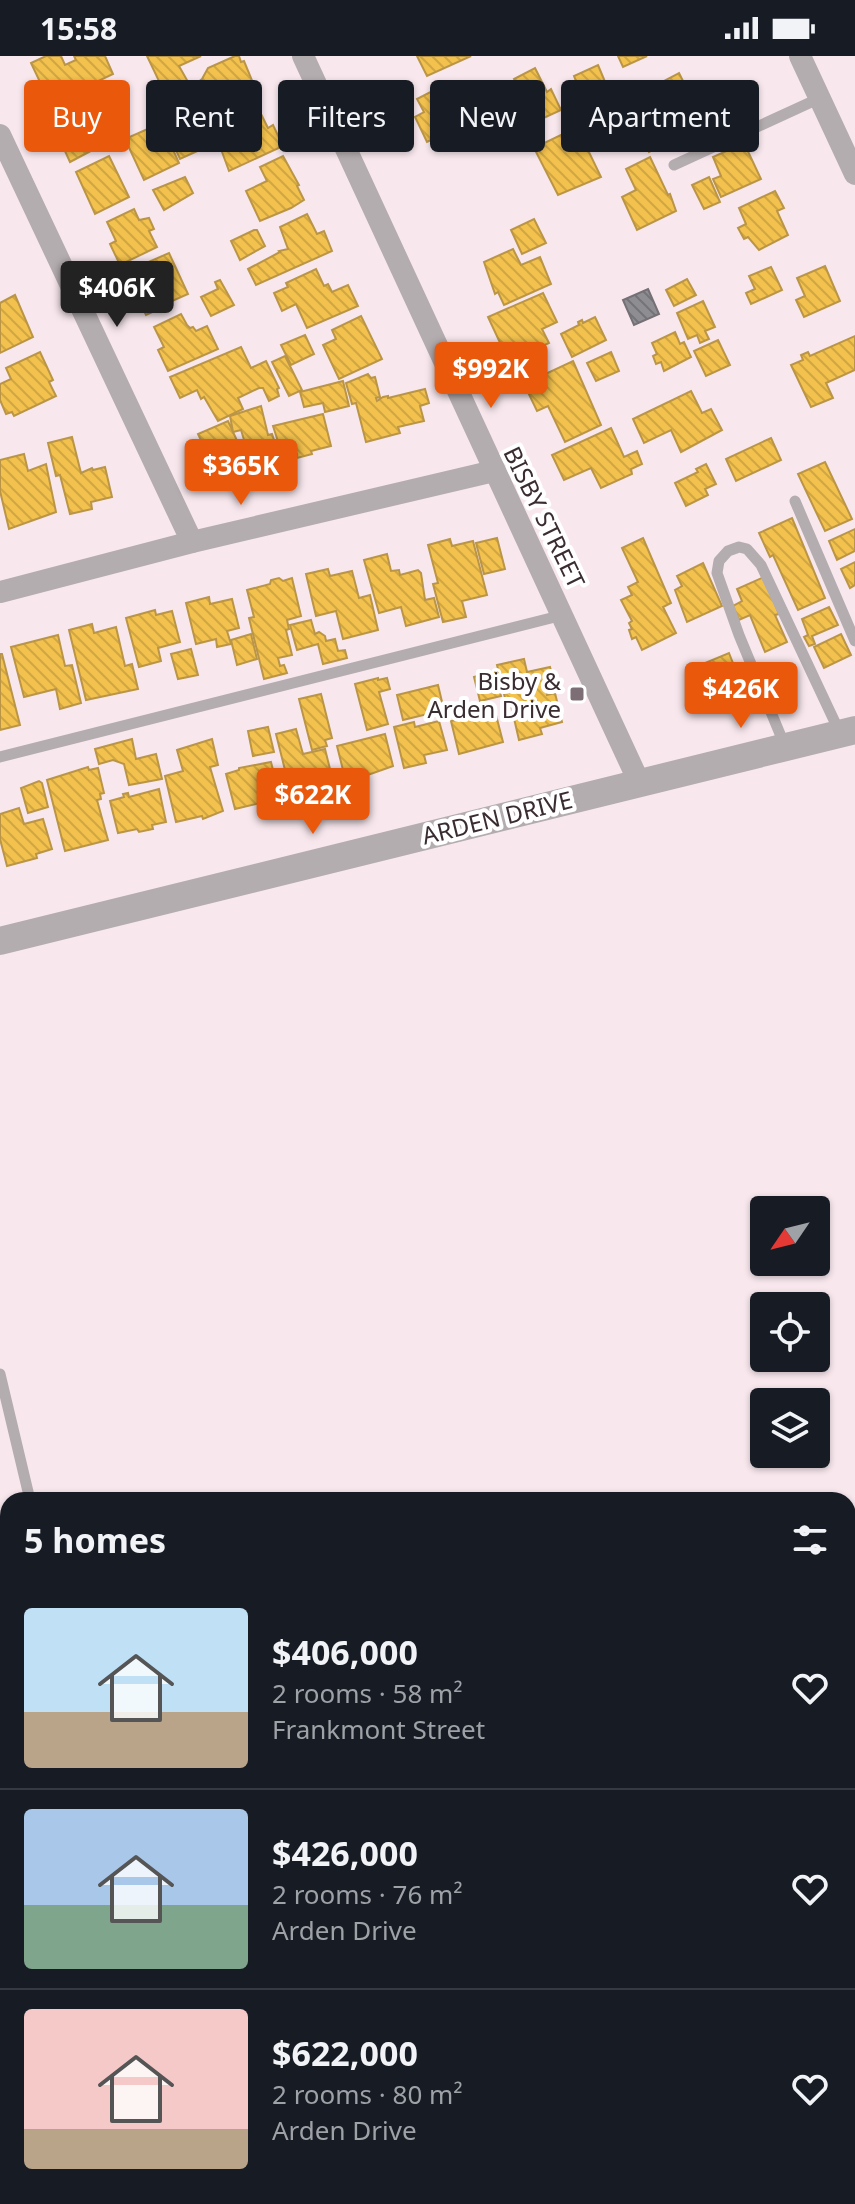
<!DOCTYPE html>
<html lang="en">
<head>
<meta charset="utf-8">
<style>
  body { margin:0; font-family:"Noto Sans",sans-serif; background:#242831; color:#f1f3f6; height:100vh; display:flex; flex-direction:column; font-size:30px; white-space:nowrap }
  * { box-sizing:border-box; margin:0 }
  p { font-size:26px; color:#9ea1a6 }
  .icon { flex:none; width:44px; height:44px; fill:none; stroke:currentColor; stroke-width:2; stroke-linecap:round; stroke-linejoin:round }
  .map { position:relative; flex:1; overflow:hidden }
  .sheet { position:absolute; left:0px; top:1436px; width:856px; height:712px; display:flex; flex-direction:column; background:#171b24; border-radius:24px 24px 0 0; box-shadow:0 2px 6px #0004 }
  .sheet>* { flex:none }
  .hud { position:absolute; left:24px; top:24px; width:808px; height:72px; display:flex; gap:16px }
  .needle { width:52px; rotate:235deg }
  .buttons { position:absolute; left:750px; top:1140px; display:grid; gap:16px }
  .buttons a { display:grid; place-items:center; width:80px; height:80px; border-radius:8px; background:#171b24; box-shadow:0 2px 6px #0004; font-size:40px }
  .price { position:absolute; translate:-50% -68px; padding:0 18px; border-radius:8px; background:#ea580c; color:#fff; font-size:26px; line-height:52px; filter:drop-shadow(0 2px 4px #0008) }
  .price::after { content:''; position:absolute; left:50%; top:48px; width:24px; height:18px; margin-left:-12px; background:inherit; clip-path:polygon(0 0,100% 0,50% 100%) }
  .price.active { background:#222; color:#fff }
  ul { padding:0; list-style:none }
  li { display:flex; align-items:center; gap:24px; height:200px; padding:0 24px }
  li+li { border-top:2px solid #363941 }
  li span { display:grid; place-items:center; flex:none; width:224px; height:160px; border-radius:8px; color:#555 }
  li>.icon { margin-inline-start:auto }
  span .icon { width:96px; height:96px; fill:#fffc; stroke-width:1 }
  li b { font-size:34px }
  h2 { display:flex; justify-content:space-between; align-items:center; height:96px; padding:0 24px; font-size:34px }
  .chip { padding:0 28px; border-radius:8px; background:#171b24; box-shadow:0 2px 6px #0004; font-size:28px; line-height:72px }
  .chip.active { background:#ea580c; color:#fff }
  .status { display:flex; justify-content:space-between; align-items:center; height:56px; padding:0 40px; background:#171b24; direction:ltr }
  .status svg { height:22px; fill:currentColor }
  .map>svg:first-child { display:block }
  .homes { fill:url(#homes-back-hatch); stroke:#bb9546; stroke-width:2 }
  .industry { fill:url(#industry-back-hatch); stroke:#747075; stroke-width:2 }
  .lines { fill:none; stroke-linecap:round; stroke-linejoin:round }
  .service { stroke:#b4adb0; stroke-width:11 }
  .minor { stroke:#b4adb0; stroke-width:22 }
  .tertiary { stroke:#b4adb0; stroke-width:28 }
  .poi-dot { fill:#7c6e74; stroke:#fff; stroke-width:3 }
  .labels { text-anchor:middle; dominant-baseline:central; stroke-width:8; stroke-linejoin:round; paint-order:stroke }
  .street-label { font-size:24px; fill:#3a2d32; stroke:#fff }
  .poi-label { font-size:24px; fill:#3a2d32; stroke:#fff; text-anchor:end }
</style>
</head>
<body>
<div class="status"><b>15:58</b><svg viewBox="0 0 49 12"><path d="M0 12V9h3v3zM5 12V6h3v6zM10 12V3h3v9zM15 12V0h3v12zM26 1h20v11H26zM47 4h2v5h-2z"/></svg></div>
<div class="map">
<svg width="855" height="2148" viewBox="0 0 855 2148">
  <defs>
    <pattern id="homes-back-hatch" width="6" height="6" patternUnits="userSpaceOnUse" patternTransform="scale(2)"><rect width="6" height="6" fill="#f2c14e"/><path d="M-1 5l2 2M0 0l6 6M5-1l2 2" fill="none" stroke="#d0a645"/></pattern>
    <pattern id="industry-back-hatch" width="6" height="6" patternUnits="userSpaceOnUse" patternTransform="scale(2)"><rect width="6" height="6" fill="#8d8d92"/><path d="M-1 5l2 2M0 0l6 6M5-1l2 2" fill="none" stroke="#747478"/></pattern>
  </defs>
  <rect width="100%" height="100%" fill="#f8e8ee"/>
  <!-- homes -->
  <g class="homes">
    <path d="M46 0H61L65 9 76 4 74 0H105L113 18 44 51 35 31 41 28 31 7Z"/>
    <path d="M147 0H201L179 10 192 33 168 44Z"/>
    <path d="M235 0H239L241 6 244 5 258 39 208 63 193 30 202 23 208 12Z"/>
    <path d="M417 0H471L427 20Z"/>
    <path d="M618 0H647L623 11Z"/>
    <path d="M598 9 608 33 583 43 574 20Z"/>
    <path d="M535 12 547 36 551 33 561 54 535 66 514 23Z"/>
    <path d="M679 17 691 41 662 56 673 84 649 96 635 67 639 66 628 44Z"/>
    <path d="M112 31 121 48 107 54 119 80 70 106 60 84 81 75 69 49Z"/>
    <path d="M440 31 447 46 455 42 464 60 456 64 458 68 456 69 457 72 460 70 464 78 447 87 445 83 437 87 435 82 427 86 415 61 424 56 417 43Z"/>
    <path d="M511 44 525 75 489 91 484 81 479 83 473 71 478 68 474 60 489 51 490 52Z"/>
    <path d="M258 52 268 72 273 69 283 90 229 115 218 85 236 74 231 64Z"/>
    <path d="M161 67 179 107 144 124 125 83Z"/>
    <path d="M204 68 213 88 180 103 171 83Z"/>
    <path d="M569 75 579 95 587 92 601 121 558 139 534 92Z"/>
    <path d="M744 87 761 123 721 141 713 123 721 120 713 101Z"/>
    <path d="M109 100 129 141 95 158 76 116Z"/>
    <path d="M283 100 299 129 297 130 304 144 291 152 260 165 246 135 267 125 260 111Z"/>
    <path d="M650 101 668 139 670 138 676 155 637 174 622 141 636 134 626 113Z"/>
    <path d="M185 121 193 137 164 154 153 134Z"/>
    <path d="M709 121 720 146 704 153 692 129Z"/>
    <path d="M775 135 784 152 777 155 788 179 759 194 748 181 744 183 738 172 746 168 739 152Z"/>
    <path d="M134 153 139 164 149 162 154 173 149 175 157 191 120 209 110 188 116 185 107 166Z"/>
    <path d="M307 158 317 178 324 175 332 195 256 229 248 213 280 196 279 195 288 193 280 171Z"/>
    <path d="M534 163 546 187 522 198 511 174Z"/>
    <path d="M254 174H257L265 190 240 204 231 185Z"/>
    <path d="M513 193 521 209 540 201 551 228 504 249 498 236 495 238 484 206Z"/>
    <path d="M169 197 188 238 170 246 164 234 170 248 146 259 134 233 130 235 126 225 130 223 126 216Z"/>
    <path d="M825 210 840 245 804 261 796 244 805 240 797 222Z"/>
    <path d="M771 211 782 234 751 248 746 237 755 233 749 220Z"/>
    <path d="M316 213 324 230 328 228 332 236 348 229 358 250 307 272 296 248 282 255 274 237 288 231 286 227Z"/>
    <path d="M687 223 696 239 674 250 666 234Z"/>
    <path d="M220 224 234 249 211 260 201 241 218 233 215 226Z"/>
    <path d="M543 237 557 266 542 273 549 287 527 297 528 300 509 306 488 261Z"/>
    <path d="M15 239 33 281 0 297V247Z"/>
    <path d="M703 245 715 271 705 275 709 283 700 287 697 279 688 283 677 257Z"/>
    <path d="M181 258 187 269 190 272 193 271 196 275 207 270 218 293 168 315 158 294 164 291 154 271Z"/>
    <path d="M361 260 382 303 339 323 323 289 336 283 332 274Z"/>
    <path d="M595 261 606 284 572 301 561 278 579 269 578 266 582 264 583 267Z"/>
    <path d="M675 276 680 288 684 286 691 301 664 315 661 306 656 308 653 300 657 298 652 287Z"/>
    <path d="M305 279 314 298 291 309 281 289Z"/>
    <path d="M855 280V314L826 327 833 342 811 351 791 309 803 304 801 299 808 296 810 300Z"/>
    <path d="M718 284 730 309 706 320 694 295Z"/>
    <path d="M241 291 251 312 266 305 279 332 277 333 279 340 269 345 263 332H259L238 342 243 353 218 365 204 341 201 343 197 334 180 342 170 321Z"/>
    <path d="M40 296 53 324 49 326 56 340 14 360 12 356 6 358 0 344V328L11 323 6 312Z"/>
    <path d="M611 296 619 315 596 325 587 307Z"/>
    <path d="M285 300 302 334 289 340 272 306Z"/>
    <path d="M573 305 601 369 565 386 548 350 537 355 524 328Z"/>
    <path d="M368 318 371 322 375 321 380 341 376 342 377 345 383 341 388 340V342L425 333 429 347 420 350 424 365 398 371 400 377 366 386 356 347 352 348 346 327Z"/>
    <path d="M343 325 349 350 325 356 323 347 304 351 300 336Z"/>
    <path d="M691 335 702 357 711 353 722 374 681 396 671 374 644 387 633 363Z"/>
    <path d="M261 350 268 379 272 378 274 384 269 386 273 401 250 407 246 392 242 394 248 408 227 418 229 423 221 426 198 378 228 365 239 389 245 387 241 374 233 376 230 360Z"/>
    <path d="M323 358 331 390 311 395 312 398 297 402V398L283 401 273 370Z"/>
    <path d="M611 372 624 401 637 395 642 408 631 413 632 418 601 432 591 412 564 424 552 399Z"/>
    <path d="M72 381 81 417 92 412 93 414 105 411 112 441 91 446 92 453 70 458 60 419 56 420 48 387Z"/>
    <path d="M771 382 781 404 736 425 726 403Z"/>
    <path d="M24 398 28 415 46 408 56 456 9 473 0 435V404Z"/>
    <path d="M825 406 852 463 825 475 798 418Z"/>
    <path d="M706 408 716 428 705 433 708 439 686 450 675 427 698 416 696 413Z"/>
    <path d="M792 462 825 542 798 554 773 499 770 501 759 477Z"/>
    <path d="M855 473V495L837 504 829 485Z"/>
    <path d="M497 482 505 513 484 518 476 487Z"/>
    <path d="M643 482 671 547 663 551 676 577 642 594 636 581 632 583 629 574 632 573 629 567 632 565 621 544 632 539 628 531 638 526 622 492Z"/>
    <path d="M450 483 452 490 473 485 487 539 462 545 466 561 443 566 433 528 438 527 428 489Z"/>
    <path d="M387 498 391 515 399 514 400 519 418 514 421 517 425 544 434 542 439 561 406 570 401 551 379 557 364 504Z"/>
    <path d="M855 506V529L850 532 841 513Z"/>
    <path d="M703 507 722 550 687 566 675 534 682 530 677 520Z"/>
    <path d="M328 513 330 520 352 515 359 542 370 539 378 574 343 583 336 555 316 560 306 518Z"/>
    <path d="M764 521 779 558 775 559 787 586 765 596 750 559 739 564 733 550 742 545 737 533Z"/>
    <path d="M279 522 283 525 292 522 301 560 287 564 289 573 286 574 292 599 278 602 280 610 284 609 287 617 264 623 249 562 254 561 247 534 270 528 271 524Z"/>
    <path d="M209 541 210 548 232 543 239 572 227 575 231 588 217 591 216 583 196 588 186 547Z"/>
    <path d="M829 551 838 569 812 580 815 588 809 590 804 581 808 579 802 563Z"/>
    <path d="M155 554 156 559 172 555 180 586 158 592 161 605 139 611 126 562Z"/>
    <path d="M311 564 315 578 319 576 325 580 326 585 335 583 338 595 345 594 347 602 323 608 318 588 297 594 290 569Z"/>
    <path d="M92 568 94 577 116 571 125 610 132 608 138 633 86 644 69 574Z"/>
    <path d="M251 578 257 603 237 609 231 584Z"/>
    <path d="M841 578 851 599 824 612 814 591Z"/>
    <path d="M58 579 65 610 72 609 81 647 60 653 56 633 24 641 11 591Z"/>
    <path d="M191 593 198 619 178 623 171 598Z"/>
    <path d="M729 597 740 625 717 635 705 607Z"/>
    <path d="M0 598H2L20 669 0 674Z"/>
    <path d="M524 603 527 616 550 611 556 633 547 636V639L555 637 562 666 540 672 542 678 519 684 510 645 506 646 497 609Z"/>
    <path d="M494 615 501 640 480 645 474 621Z"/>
    <path d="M378 622V624L387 622 390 633 379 636 388 668 367 674 355 628Z"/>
    <path d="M438 629 444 654 403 664 397 639Z"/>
    <path d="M321 638 332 682 325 684 327 690 312 694 299 643Z"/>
    <path d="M495 655 503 686 459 698 451 665 457 664 455 658 464 656 466 662 467 658 473 656H481L482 659Z"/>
    <path d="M439 665 447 694 424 699 426 707 404 712 394 671 414 666 415 671Z"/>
    <path d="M268 671 274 696 253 700 248 675Z"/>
    <path d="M296 673 303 698 325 693 332 721 311 727 312 733 291 738 276 678Z"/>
    <path d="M385 678 393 710 365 720 364 717 345 722 337 690Z"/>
    <path d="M132 683 136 703 156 698 162 723 129 729 124 708 113 704 99 708 95 693Z"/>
    <path d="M212 683 218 709 210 711 223 755 203 763 202 760 176 766 165 720 183 715 177 694Z"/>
    <path d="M271 706 279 738 263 742 264 746 235 753 226 718 239 714V712Z"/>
    <path d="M88 711 89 714 98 712 104 737 100 738 101 743 97 744 108 784 65 795 47 724Z"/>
    <path d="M39 725 42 727 48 751 28 757 21 732Z"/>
    <path d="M159 733 166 766 152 769 153 773 139 776 137 773 118 777 110 745 124 741 123 738 128 737 129 741Z"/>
    <path d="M19 752 24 768 43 763 52 793 36 798 37 802 7 810 0 783V758Z"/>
  </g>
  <!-- industry -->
  <g class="industry">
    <path d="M648 233 659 258 634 269 623 244Z"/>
    <path d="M855 1759V2148H658L656 2140H848V1761Z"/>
    <path d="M8 1941V2140H401L404 2148H0V1944Z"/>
  </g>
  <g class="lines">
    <!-- service -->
    <g class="service">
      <path d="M674 109 820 42"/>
      <path d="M795 445 855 585"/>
      <path d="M785 690 739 579 717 517 719 505 728 495 739 491 747 493 761 509 840 677"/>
      <path d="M0 701 563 559"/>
      <path d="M0 1318 30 1444"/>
      <path d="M0 1502 8 1499"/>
      <path d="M0 1589 8 1619"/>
      <path d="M848 1712 855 1710"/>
      <path d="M0 1884 8 1882"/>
      <path d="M478 2140 480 2148"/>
      <path d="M540 2140 543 2148"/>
      <path d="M616 2140 618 2148"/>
    </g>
    <!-- minor -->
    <g class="minor">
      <path d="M303 0 639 726"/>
      <path d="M800 0 855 118"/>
      <path d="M0 79 192 486"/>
      <path d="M0 536 192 486 494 415"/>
    </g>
    <!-- tertiary -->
    <path class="tertiary" d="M0 885 855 674"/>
  </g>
  <!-- markers -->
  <rect class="poi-dot" x="569" y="630" width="16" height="16" rx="4"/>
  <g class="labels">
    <!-- street labels -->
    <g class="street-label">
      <text transform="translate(545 461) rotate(64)">BISBY STREET</text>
      <text transform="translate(497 761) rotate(-14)">ARDEN DRIVE</text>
    </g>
    <!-- poi labels -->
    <g class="poi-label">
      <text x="561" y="624">Bisby &amp;<tspan x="561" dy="28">Arden Drive</tspan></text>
    </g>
  </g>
</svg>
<div class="buttons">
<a><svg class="needle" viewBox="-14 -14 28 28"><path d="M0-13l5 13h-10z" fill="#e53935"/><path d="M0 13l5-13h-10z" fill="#9ea1a6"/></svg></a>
<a><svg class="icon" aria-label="locate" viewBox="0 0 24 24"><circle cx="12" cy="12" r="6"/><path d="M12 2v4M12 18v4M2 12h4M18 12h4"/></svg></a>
<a><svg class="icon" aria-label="layers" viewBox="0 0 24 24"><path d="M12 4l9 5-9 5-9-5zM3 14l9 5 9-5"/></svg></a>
</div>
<b class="price active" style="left:117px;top:273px">$406K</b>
<b class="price" style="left:491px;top:354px">$992K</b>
<b class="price" style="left:241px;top:451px">$365K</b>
<b class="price" style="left:741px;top:674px">$426K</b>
<b class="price" style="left:313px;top:780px">$622K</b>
<div class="hud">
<a class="chip active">Buy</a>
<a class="chip">Rent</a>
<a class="chip">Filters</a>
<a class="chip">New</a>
<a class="chip">Apartment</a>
</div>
<section class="sheet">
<h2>5 homes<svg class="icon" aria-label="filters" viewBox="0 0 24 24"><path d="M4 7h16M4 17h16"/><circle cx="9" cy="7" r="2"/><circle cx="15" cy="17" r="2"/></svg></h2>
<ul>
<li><span style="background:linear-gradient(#bfe0f5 65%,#b9a48a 0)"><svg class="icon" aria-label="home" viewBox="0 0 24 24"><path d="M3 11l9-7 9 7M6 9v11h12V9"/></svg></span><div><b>$406,000</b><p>2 rooms · 58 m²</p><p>Frankmont Street</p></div><svg class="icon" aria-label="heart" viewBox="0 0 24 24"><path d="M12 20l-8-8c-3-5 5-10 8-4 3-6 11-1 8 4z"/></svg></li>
<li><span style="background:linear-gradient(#a9c7e8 60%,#7fa58c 0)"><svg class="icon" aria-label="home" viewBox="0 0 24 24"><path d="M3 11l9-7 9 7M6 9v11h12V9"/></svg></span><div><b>$426,000</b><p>2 rooms · 76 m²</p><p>Arden Drive</p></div><svg class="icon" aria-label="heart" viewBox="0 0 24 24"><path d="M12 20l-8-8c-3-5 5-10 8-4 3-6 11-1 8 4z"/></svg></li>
<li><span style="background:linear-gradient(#f6c9c9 75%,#b9a48a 0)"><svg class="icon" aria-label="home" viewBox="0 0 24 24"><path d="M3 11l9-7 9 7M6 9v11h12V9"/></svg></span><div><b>$622,000</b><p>2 rooms · 80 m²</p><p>Arden Drive</p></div><svg class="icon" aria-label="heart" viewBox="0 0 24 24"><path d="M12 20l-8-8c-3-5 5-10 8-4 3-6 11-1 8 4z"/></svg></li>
</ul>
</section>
</div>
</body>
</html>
